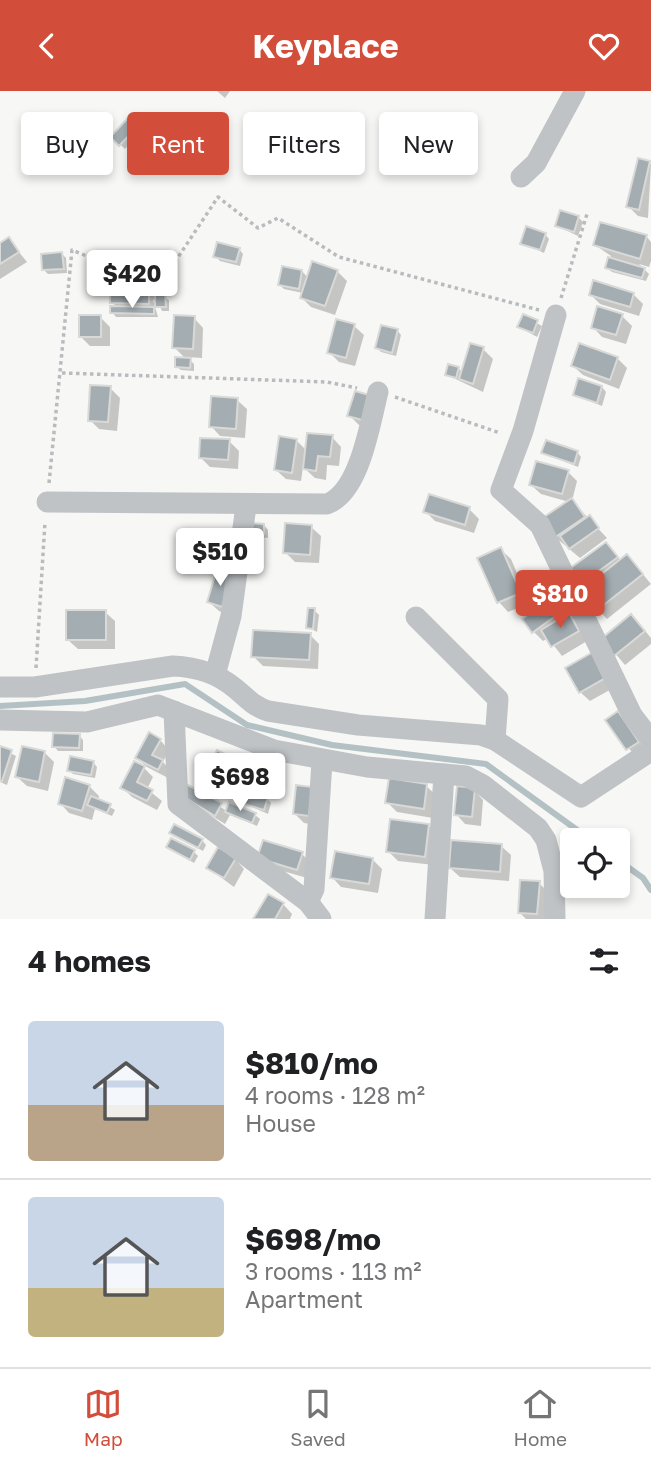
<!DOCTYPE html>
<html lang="en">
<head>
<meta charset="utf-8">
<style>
  body { margin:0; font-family:"Golos Text",sans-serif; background:#f2f2f2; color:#202124; height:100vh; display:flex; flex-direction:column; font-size:26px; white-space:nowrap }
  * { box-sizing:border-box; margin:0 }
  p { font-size:23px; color:#757577 }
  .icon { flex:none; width:38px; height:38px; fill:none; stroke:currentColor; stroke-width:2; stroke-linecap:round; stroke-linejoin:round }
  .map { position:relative; height:828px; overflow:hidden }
  .sheet { display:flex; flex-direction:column; background:#fff; flex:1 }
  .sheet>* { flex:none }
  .banner { position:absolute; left:21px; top:21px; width:609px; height:63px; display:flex; gap:14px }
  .buttons { position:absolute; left:560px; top:737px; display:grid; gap:14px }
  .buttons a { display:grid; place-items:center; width:70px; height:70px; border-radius:7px; background:#fff; box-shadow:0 4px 10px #0003; font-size:35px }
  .price { position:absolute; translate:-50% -60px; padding:0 16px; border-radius:7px; background:#fff; color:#222; font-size:23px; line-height:46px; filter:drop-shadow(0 2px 4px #0008) }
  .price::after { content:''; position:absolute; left:50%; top:42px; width:21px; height:16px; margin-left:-10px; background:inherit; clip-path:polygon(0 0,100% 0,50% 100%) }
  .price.selected { background:#d34e3a; color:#fff }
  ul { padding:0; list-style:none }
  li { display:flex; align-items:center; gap:21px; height:175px; padding:0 28px }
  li+li { border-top:2px solid #e0e0e0 }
  li span { display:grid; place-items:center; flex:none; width:196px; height:140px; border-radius:7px; color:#555 }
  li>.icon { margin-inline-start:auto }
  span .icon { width:84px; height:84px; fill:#fffc; stroke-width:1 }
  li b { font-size:30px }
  h2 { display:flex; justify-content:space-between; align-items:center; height:84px; padding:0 28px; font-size:30px }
  .tag { padding:0 24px; border-radius:7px; background:#fff; box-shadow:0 4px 10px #0003; font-size:24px; line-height:63px }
  .tag.selected { background:#d34e3a; color:#fff }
  header { display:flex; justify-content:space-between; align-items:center; height:91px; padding:0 28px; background:#d34e3a; color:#fff; font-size:32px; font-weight:700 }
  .dock { display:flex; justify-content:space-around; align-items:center; height:98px; border-top:2px solid #e0e0e0; background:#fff; font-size:19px; color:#757577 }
  .dock a { display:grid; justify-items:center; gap:4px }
  .dock .selected { color:#d34e3a }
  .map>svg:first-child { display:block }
  .shadow { fill:#0003 }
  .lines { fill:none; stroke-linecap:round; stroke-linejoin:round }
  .stream { stroke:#b4c1c4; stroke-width:6 }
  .building { fill:#a4adb1; stroke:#d9d9d7; stroke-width:2 }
  .path { stroke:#b9bcbe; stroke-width:3.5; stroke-dasharray:3.5 3.5; stroke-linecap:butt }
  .minor { stroke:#bfc3c6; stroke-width:21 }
</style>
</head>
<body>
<header><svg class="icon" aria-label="back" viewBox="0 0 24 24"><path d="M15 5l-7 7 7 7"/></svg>Keyplace<svg class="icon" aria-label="heart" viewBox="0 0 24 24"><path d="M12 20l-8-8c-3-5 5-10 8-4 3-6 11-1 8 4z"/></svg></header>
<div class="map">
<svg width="651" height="828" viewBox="0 0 651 828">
  <rect width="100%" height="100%" fill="#f7f7f5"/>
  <!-- shadow -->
  <g class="shadow">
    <path d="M217 0H230L225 7Z"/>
    <path d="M128 29 140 41 125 58 112 46Z"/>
    <path d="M639 69 651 73 648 127 638 125 628 115Z"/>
    <path d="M578 126 583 131 578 145 557 135Z"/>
    <path d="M545 143 549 148 544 162 522 152Z"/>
    <path d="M646 145 651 151V170L649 176 639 173 649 183 646 190 612 181 607 177 611 165 595 154Z"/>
    <path d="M9 149 27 171 0 188V151Z"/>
    <path d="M239 158 243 163 240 175 220 170 215 165Z"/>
    <path d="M62 163 66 167 67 182 48 183 44 179Z"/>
    <path d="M302 180 308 187 337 180 347 190 335 224 311 216 302 207 303 202 284 198 280 194Z"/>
    <path d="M151 190 161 199V205L169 209V220H162L157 209H153L158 226H116L112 221 118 217 112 211 119 204 115 199Z"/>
    <path d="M633 203 643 213 639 225 600 213 591 204Z"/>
    <path d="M524 225 542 235 537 246 519 236Z"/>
    <path d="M622 225 632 235 626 253 602 246 593 236Z"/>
    <path d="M100 226 110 236V255H90L81 246Z"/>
    <path d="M194 227 203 237 202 267 187 266 194 273V280L181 279 176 275 186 268 174 256Z"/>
    <path d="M354 235 364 244 355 275 339 271 329 261Z"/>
    <path d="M397 239 401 244 396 265 381 261 377 257Z"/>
    <path d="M471 254 483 258 493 268 483 301 447 284 458 277 463 282Z"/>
    <path d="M617 267 627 277 619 298 583 284 573 275Z"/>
    <path d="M602 296 606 301 602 315 575 304Z"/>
    <path d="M110 297 120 307 117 340 99 338 90 329Z"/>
    <path d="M356 302 375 339 359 334 349 324Z"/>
    <path d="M237 309 247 318 245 347 220 345 211 335Z"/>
    <path d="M332 346 341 356 339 375 327 374 326 389 315 387 303 376 301 390 286 388 276 379 296 349 307 360Z"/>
    <path d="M229 350 239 360 238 378 210 376 201 367Z"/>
    <path d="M577 361 581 366 578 376 543 362Z"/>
    <path d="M568 381 577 390 572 410 607 447 580 467 555 446 569 411 541 403 531 394Z"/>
    <path d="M469 418 479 428 474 442 435 430 425 420Z"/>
    <path d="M264 434 268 439V447L257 446 252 442Z"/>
    <path d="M311 436 321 445 319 472 295 471 285 461Z"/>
    <path d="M606 453 621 470 636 475 651 493 607 528 582 500 586 497 572 479Z"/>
    <path d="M501 459 511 468 529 510 557 493 565 503 561 505 578 526 573 529 587 550 562 565 548 547 543 550 534 541 520 516 508 521 499 511Z"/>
    <path d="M219 480 232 525 219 520 209 511Z"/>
    <path d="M314 519 319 524 317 541 308 536Z"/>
    <path d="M105 521 115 530V558H78L68 549Z"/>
    <path d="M641 535 651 547V553L625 574 603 548Z"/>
    <path d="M310 544 319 553 318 578 263 575 253 565Z"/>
    <path d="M593 563 615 596 590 610 580 601Z"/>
    <path d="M618 622 647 661 637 668 608 629Z"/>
    <path d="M79 644 83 649V660H58L54 655Z"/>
    <path d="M160 649 169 659 163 671 171 680 168 687 147 676 137 667Z"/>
    <path d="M0 657 16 665 7 694 0 691Z"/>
    <path d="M44 661 54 671 48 700 27 695 17 686Z"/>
    <path d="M93 671 97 676 95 687 73 683 69 679Z"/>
    <path d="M211 673 243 675 252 684 246 696 221 683Z"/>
    <path d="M144 677 153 686 147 698 162 710 157 719 132 706 122 696Z"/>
    <path d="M89 695 99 705 98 709 115 719 112 725 95 718 92 729 69 722 60 712Z"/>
    <path d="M426 695 436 704 433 727 397 721 387 711Z"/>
    <path d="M187 696 227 720 255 724 260 728 257 735 230 724 225 733 196 715Z"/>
    <path d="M311 698 318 734 304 732 294 722Z"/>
    <path d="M474 699 483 709 481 735 465 733 456 723Z"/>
    <path d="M267 708 271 712 268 723 243 712Z"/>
    <path d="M429 735 438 744 434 774 398 770 388 760Z"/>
    <path d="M171 742 202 749 206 754 203 760Z"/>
    <path d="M264 752 302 763 311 772 307 787 269 776Z"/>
    <path d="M501 755 511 764 509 790 460 786 450 777Z"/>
    <path d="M168 756 194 761 198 765 194 772Z"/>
    <path d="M235 768 244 778 234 796 208 777Z"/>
    <path d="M373 769 382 778 378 802 341 796 332 786Z"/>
    <path d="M539 792 548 801 547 828H526L520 822Z"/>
    <path d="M283 813 292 823 290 828H255Z"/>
  </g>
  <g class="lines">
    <!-- stream -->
    <g class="stream">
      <path d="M0 615 85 610 185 593 247 634 332 654 486 673 591 749"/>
      <path d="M618 769 643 787 651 799"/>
    </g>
  </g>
  <!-- building -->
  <g class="building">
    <path d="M128 27 137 36 119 55 110 46Z"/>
    <path d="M638 67 650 70 639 119 626 116Z"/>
    <path d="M560 119 579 125 574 141 555 135Z"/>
    <path d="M600 131 647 144 640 168 593 154Z"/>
    <path d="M526 135 546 142 540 159 520 153Z"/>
    <path d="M9 146 19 161 0 173V152Z"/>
    <path d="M217 151 240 157 236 171 213 166Z"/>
    <path d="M62 161 64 178 42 179 41 163Z"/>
    <path d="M608 166 645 177 642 187 605 177Z"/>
    <path d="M312 170 338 179 325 215 300 207Z"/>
    <path d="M282 175 302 179 299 198 278 194Z"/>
    <path d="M113 187 152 188V200H113Z"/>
    <path d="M593 189 634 202 630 216 589 204Z"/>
    <path d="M110 202 149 203V213L110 212Z"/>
    <path d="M165 203 166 216H155V204Z"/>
    <path d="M110 215 154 216V223L110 222Z"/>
    <path d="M597 215 623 223 616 244 591 237Z"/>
    <path d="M523 223 538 229 533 242 517 236Z"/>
    <rect x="79" y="224" width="22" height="22"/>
    <path d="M174 224 195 225 193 258 172 257Z"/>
    <path d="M336 228 355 233 346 267 327 262Z"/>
    <path d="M381 234 398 238 392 262 375 257Z"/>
    <path d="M470 252 484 256 473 293 459 288Z"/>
    <path d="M579 252 618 266 610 289 571 275Z"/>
    <path d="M175 266 191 267 190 277 175 276Z"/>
    <path d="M448 273 459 276 456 287 445 284Z"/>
    <path d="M578 287 602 295 597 312 573 304Z"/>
    <path d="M90 294 111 295 108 331 88 330Z"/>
    <path d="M355 300 373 305 366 330 347 325Z"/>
    <path d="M211 305 238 307 236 338 209 336Z"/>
    <path d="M307 342 333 344 330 366 318 365 316 380 303 378Z"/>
    <path d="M279 345 297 348 292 382 274 379Z"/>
    <path d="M200 347 230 348 228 369 199 367Z"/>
    <path d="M546 349 578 360 574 373 541 362Z"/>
    <path d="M536 370 569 379 562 403 529 394Z"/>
    <path d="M429 403 470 416 465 434 423 421Z"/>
    <path d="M572 407 585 426 554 447 541 428Z"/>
    <path d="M590 424 599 437 569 458 560 445Z"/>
    <path d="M251 432 264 433V443H251Z"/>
    <path d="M285 432 312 434 310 464 283 462Z"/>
    <path d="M606 451 618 466 581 493 569 478Z"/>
    <path d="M501 456 521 502 497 512 477 467Z"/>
    <path d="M627 463 643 483 596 520 580 500Z"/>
    <path d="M217 478 232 482 222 516 207 511Z"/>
    <path d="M557 490 562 498 522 522 517 515Z"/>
    <path d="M559 501 569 515 532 542 522 528Z"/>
    <path d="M308 517H315L313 538 306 537Z"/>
    <rect x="66" y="519" width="40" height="30"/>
    <path d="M569 522 579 540 551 556 541 539Z"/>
    <path d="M631 523 645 540 614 565 601 548Z"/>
    <path d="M253 539 311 542 309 569 251 566Z"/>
    <path d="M593 561 607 586 579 602 565 577Z"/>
    <path d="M618 620 639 651 626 659 605 629Z"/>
    <path d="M149 641 161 648 152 664 163 669 158 679 135 667Z"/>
    <path d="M53 642 80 643 79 657 52 656Z"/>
    <path d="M0 655 12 659 2 690H0Z"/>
    <path d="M22 655 45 660 39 691 15 686Z"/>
    <path d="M217 659 244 673 236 688 209 674Z"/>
    <path d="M70 665 94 670 91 684 67 680Z"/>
    <path d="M134 670 145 675 137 691 153 699 147 710 120 697Z"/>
    <path d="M65 686 90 694 82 720 58 713Z"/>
    <path d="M389 687 427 693 424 718 385 712Z"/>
    <path d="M186 693 222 712 215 725 184 706Z"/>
    <path d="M296 694 312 696 309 725 293 723Z"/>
    <path d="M457 695 475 697 472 726 454 724Z"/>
    <path d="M245 699 268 706 264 719 241 712Z"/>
    <path d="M91 705 111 713 107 722 87 714Z"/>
    <path d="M229 711 256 722 252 732 225 721Z"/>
    <path d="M390 728 429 733 425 766 386 761Z"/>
    <path d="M174 733 203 748 198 757 169 742Z"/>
    <path d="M171 747 195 759 190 769 166 756Z"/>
    <path d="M263 749 303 761 297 779 257 767Z"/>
    <path d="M451 749 502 753 500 781 449 777Z"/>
    <path d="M218 756 236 767 224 787 206 777Z"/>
    <path d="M335 760 373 767 369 793 330 787Z"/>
    <path d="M520 789 540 790 537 823 518 822Z"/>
    <path d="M268 803 284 812 275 828H253Z"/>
  </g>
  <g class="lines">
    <!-- path -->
    <g class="path">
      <path d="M561 207 587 123"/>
      <path d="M62 282 327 291 357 297"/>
      <path d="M395 306 500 342"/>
      <path d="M49 392 72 159 159 195 218 106 258 137 278 127 339 166 539 219"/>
      <path d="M36 577 45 431"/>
    </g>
    <!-- minor -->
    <g class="minor">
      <path d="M521 86 536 72 575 0"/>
      <path d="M556 224 523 340 501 399 540 434 632 624 651 649"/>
      <path d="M47 411 327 413C360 401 370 332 378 301"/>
      <path d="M416 526 498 608 495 649"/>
      <path d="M215 584 231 525 246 415"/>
      <path d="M0 596H35L173 575C197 576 217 582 236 598 248 608 253 615 268 620L358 634 481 644 495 649 581 706 651 660"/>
      <path d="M174 620 178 713 308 811 321 828"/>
      <path d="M0 629 87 631 158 614 274 659 367 676 466 685 483 694 538 737 546 749 554 780 555 828"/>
      <path d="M308 811 314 798 322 670"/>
      <path d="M435 828 444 683"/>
    </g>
  </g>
</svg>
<div class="buttons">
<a><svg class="icon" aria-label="locate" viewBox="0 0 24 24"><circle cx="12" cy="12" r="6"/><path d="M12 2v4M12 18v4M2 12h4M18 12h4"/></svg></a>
</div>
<b class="price" style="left:132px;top:219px">$420</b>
<b class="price" style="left:220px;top:497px">$510</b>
<b class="price selected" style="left:560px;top:539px">$810</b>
<b class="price" style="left:240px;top:722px">$698</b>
<div class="banner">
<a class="tag">Buy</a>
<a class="tag selected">Rent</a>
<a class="tag">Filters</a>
<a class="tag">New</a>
</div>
</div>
<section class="sheet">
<h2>4 homes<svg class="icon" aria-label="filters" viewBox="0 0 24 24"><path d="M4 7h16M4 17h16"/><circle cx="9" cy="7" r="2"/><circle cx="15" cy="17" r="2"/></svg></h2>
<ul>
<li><span style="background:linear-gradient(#c9d6e8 60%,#b9a48a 0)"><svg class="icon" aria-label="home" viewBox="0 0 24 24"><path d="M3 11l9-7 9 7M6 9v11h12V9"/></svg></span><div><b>$810/mo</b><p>4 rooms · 128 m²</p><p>House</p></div></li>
<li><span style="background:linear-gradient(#c9d6e8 65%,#c2b280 0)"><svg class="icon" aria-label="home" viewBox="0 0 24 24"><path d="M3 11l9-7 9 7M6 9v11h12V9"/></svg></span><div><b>$698/mo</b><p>3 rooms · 113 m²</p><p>Apartment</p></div></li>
</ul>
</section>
<nav class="dock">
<a class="selected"><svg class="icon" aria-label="map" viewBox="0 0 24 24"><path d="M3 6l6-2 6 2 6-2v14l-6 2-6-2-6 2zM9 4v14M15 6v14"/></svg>Map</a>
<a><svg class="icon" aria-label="saved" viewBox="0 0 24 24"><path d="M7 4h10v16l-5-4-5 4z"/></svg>Saved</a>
<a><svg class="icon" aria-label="home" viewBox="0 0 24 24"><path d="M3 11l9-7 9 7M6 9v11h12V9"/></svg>Home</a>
</nav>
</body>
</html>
